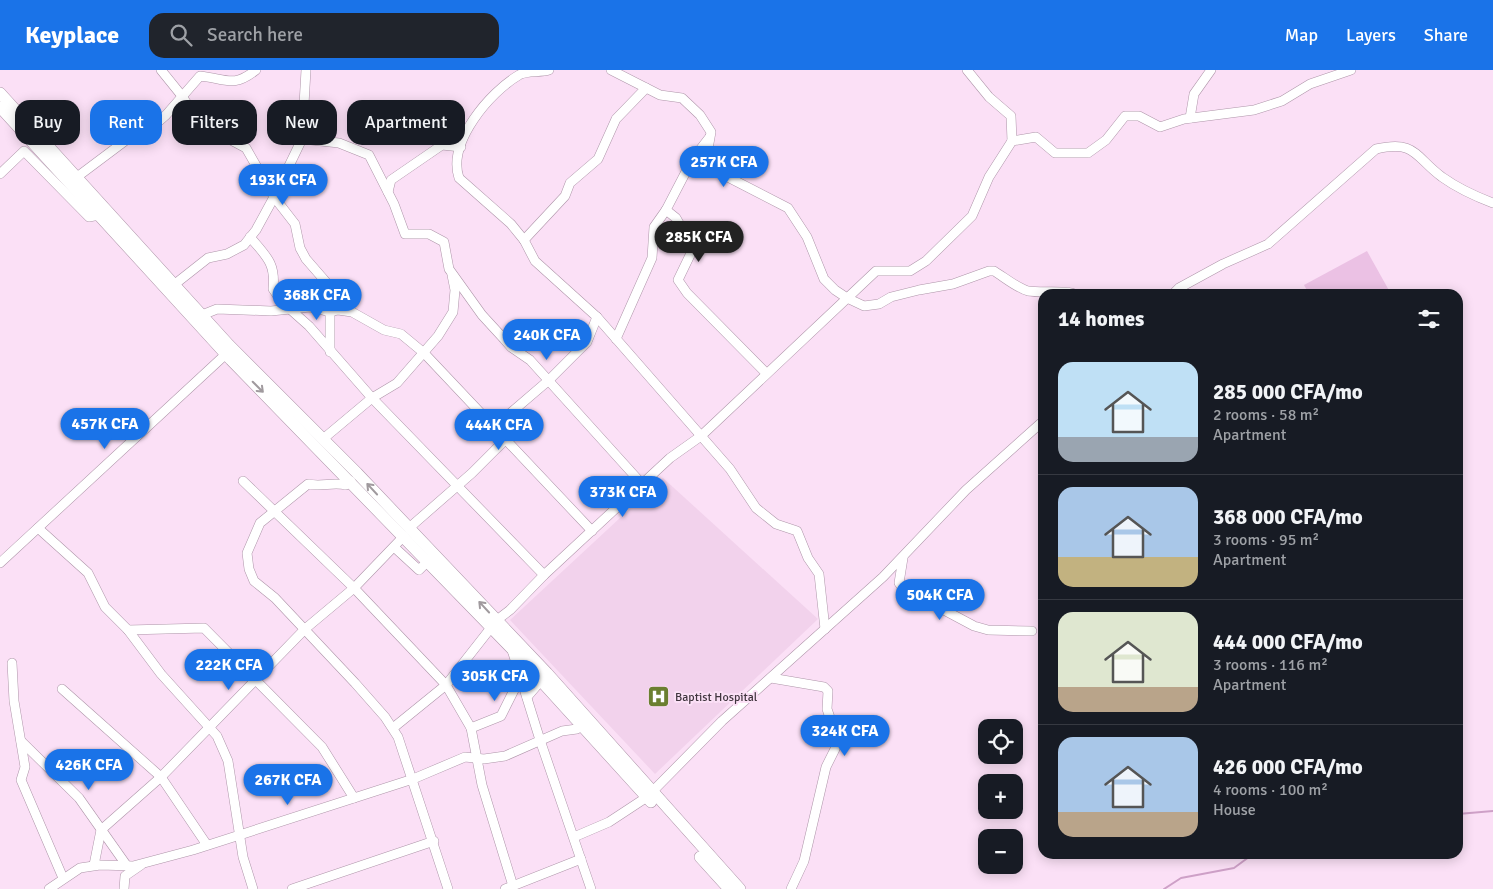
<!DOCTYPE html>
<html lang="en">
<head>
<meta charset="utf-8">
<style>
  body { margin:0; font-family:Signika,sans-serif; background:#20242c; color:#f1f3f6; height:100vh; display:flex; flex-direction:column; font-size:19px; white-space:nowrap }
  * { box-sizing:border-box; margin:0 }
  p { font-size:16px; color:#9ea1a6 }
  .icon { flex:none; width:28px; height:28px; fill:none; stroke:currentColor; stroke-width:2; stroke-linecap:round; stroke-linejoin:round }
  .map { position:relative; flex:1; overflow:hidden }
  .panel { position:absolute; left:1038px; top:219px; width:425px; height:570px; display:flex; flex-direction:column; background:#171b24; border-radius:15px; box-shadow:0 2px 12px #0003 }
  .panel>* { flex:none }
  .guide { position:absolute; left:15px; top:30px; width:475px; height:45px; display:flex; gap:10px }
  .fabs { position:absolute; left:978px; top:649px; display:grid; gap:10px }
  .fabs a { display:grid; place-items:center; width:45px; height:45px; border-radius:10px; background:#171b24; box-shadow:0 2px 12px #0003; font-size:25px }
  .price { position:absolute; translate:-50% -42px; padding:0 11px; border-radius:18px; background:#1a73e8; color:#fff; font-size:16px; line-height:32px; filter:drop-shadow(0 1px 2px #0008) }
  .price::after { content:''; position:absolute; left:50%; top:30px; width:15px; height:11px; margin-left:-8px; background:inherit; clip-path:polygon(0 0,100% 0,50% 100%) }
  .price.on { background:#222; color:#fff }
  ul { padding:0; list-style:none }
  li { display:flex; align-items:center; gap:15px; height:125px; padding:0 20px }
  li+li { border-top:1px solid #363941 }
  li span { display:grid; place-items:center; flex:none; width:140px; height:100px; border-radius:15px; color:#555 }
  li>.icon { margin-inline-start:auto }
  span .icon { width:60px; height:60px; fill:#fffc; stroke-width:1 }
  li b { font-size:21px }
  h2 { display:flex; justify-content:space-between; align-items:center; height:60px; padding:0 20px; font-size:21px }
  .pill { padding:0 18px; border-radius:15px; background:#171b24; box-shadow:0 2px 12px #0003; font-size:18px; line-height:45px }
  .pill.on { background:#1a73e8; color:#fff }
  header { display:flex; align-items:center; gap:30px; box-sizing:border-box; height:70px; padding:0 25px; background:#1a73e8; color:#fff }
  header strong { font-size:24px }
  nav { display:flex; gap:28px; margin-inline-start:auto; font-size:18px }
  .search { width:350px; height:45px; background:#20242c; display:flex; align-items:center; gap:12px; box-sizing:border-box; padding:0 18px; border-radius:15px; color:#9ea1a6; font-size:19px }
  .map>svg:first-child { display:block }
  .built { fill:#f2d2ec }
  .pitch { fill:#ebc1e4 }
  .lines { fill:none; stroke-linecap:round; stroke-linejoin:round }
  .stream { stroke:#cea0c7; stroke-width:2 }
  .minor-casing { stroke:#ae95a9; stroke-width:10 }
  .major-casing { stroke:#ae95a9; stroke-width:12 }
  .minor { stroke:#fff; stroke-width:9 }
  .major { stroke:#fff; stroke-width:11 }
  .oneway { stroke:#a09a9e }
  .labels { text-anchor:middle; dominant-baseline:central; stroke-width:4; stroke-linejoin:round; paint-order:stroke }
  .poi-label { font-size:12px; fill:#40353e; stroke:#fbe0f6; text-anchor:start }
</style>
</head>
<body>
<header>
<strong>Keyplace</strong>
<div class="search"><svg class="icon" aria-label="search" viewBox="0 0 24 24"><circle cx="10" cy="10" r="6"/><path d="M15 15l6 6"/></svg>Search here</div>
<nav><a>Map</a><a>Layers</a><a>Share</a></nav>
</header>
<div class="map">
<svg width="1493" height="819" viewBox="0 0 1493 819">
  <rect width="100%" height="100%" fill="#fbe0f6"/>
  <!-- built -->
  <path class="built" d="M663 408 818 549 655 704 510 550Z"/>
  <!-- pitch -->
  <path class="pitch" d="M1367 181 1391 224H1309L1304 215Z"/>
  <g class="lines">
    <!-- stream -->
    <g class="stream">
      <path d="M1458 744 1493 741"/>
      <path d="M1164 819 1181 808 1234 798 1253 784"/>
    </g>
    <defs>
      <g id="minor">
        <path d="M161 0 182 26 199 53 246 78 274 127 295 154 300 178 306 189 326 212 330 242V282"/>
        <path d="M549 0C540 3 527 0 519 5 490 22 447 72 459 108L511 154 524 170 535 191 597 247 730 399 756 438 776 454 797 461 808 488 819 504 825 559"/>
        <path d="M611 0 660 25 682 28 700 45 711 62 708 79 720 103 788 138 807 167 824 209 835 220 847 228 864 236 879 234 891 227 919 220 953 214 989 201H994C1004 207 1017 218 1028 221 1040 223 1068 220 1074 224"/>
        <path d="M967 0 989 27 1011 46 1012 71"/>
        <path d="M1190 48 1194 24 1211 0"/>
        <path d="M709 68 692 90 666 140 676 148 691 174 692 181 678 210 687 223 766 303"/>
        <path d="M302 69 339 73 369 85 394 134 405 164H429L444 172 449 199 482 245 504 269 511 277 530 290 642 414"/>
        <path d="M0 104 24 81 89 147 99 145"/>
        <path d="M77 107 129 68 150 59 166 45 200 6C227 9 233 18 256 0"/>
        <path d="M388 122 391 110 442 75 461 77"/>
        <path d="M250 167C266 186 276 193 273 219L282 232 309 256 372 328 544 505"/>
        <path d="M524 170 565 126 570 113 598 89 616 49 646 18"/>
        <path d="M172 220 175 214 208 188 227 184 244 175 256 160 274 127 302 69 306 0"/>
        <path d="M1173 224 1179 218 1223 194 1268 174 1376 79C1416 70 1414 86 1442 107 1456 117 1477 127 1493 133"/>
        <path d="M199 250 202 245 217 239 271 241 310 237 330 242 338 240 352 242 384 260 401 264 424 283 592 461"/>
        <path d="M616 269 652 188 654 157 666 140"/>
        <path d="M493 358 549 310 587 272 597 247"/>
        <path d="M323 369 372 328 397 313 438 266 453 242 455 220 452 205"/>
        <path d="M243 411 354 518 446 615 471 658 482 715 513 816"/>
        <path d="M351 411 346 415C333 412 321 417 308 414L260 453 247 483 249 499 254 511 275 528 355 613 385 647 398 667 448 819"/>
        <path d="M38 458 88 503 105 537 128 560 161 604 217 666 228 691 243 787 253 819"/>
        <path d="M409 458 472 403 505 370"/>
        <path d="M394 477 419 500 430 489"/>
        <path d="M903 488 899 513 906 523 929 532 974 556 988 560 1032 561"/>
        <path d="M0 493 226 284"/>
        <path d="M128 560 204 558 322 677 354 728"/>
        <path d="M512 580 540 670 591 819"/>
        <path d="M12 593 14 631 25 697 21 710 63 808"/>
        <path d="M771 608 824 617 828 621 827 639 837 668 835 679 826 697 804 791 791 819"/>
        <path d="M62 619 161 707 207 775"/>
        <path d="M527 627 545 606"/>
        <path d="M393 658 446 615 497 550 510 540 544 505 670 388 701 366 876 201H910L926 191 972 146 989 107 1012 71 1036 67 1055 83H1088L1106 70 1125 46H1139L1160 57 1184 49 1254 40 1282 31 1310 14 1351 0"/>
        <path d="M471 658 501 646 520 608"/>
        <path d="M21 671 79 728 127 796"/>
        <path d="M574 767 609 752 647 727 722 651 883 507 966 420 1042 352"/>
        <path d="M94 795 101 760 161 707 305 559 354 518 404 466"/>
        <path d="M49 819 80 798 100 795 133 796 193 780 413 709 465 687 484 689 505 686 562 661 577 659 582 656"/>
        <path d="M124 819 125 806 141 795"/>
        <path d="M292 819 434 771"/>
        <path d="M505 819 581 789"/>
      </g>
      <g id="major">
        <path d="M0 23 229 275 357 403 547 603 740 819"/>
        <path d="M0 37 231 290 512 579 651 732"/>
        <path d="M700 787 729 819"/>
      </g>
    </defs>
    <!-- minor casing -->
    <use href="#minor" class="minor-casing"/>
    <!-- major casing -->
    <use href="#major" class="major-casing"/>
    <!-- minor -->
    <use href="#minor" class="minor"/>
    <!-- major -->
    <use href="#major" class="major"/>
  </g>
  <!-- one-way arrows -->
  <defs><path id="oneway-shaft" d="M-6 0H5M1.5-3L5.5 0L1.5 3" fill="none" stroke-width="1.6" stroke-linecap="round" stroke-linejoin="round" transform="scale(1.25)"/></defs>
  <g class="oneway">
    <use href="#oneway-shaft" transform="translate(258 317) rotate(45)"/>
    <use href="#oneway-shaft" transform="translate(372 419) rotate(-133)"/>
    <use href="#oneway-shaft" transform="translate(484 537) rotate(-133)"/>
  </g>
  <!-- icons -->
  <defs>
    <symbol id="hospital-square" viewBox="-11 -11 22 22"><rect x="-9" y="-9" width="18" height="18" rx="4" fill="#6b7f30" stroke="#fbe0f6"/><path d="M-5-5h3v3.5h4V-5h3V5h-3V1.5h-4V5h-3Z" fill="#fff"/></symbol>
  </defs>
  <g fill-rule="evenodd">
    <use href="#hospital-square" x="646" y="614" width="25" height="25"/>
  </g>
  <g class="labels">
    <!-- poi labels -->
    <g class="poi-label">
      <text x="675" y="627">Baptist Hospital</text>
    </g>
  </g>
</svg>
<div class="fabs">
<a><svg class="icon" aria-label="locate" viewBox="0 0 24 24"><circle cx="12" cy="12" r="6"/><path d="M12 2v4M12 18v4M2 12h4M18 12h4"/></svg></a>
<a>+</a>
<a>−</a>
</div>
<b class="price" style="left:724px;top:118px">257K CFA</b>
<b class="price" style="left:283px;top:136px">193K CFA</b>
<b class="price on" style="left:699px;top:193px">285K CFA</b>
<b class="price" style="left:317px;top:251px">368K CFA</b>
<b class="price" style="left:547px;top:291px">240K CFA</b>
<b class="price" style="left:105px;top:380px">457K CFA</b>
<b class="price" style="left:499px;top:381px">444K CFA</b>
<b class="price" style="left:623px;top:448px">373K CFA</b>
<b class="price" style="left:940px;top:551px">504K CFA</b>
<b class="price" style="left:229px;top:621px">222K CFA</b>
<b class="price" style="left:495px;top:632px">305K CFA</b>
<b class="price" style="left:845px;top:687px">324K CFA</b>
<b class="price" style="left:89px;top:721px">426K CFA</b>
<b class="price" style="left:288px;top:736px">267K CFA</b>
<div class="guide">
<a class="pill">Buy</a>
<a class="pill on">Rent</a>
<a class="pill">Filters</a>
<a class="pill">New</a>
<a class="pill">Apartment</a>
</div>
<section class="panel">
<h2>14 homes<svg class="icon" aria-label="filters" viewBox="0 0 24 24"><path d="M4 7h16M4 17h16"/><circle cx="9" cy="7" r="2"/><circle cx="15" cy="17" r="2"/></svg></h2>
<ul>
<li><span style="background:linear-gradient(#bfe0f5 75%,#9aa5b1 0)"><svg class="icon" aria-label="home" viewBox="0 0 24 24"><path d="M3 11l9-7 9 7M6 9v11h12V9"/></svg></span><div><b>285 000 CFA/mo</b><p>2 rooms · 58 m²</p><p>Apartment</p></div></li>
<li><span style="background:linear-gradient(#a9c7e8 70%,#c2b280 0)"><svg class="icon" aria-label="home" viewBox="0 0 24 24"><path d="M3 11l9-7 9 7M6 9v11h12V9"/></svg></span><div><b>368 000 CFA/mo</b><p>3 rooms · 95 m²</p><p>Apartment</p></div></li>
<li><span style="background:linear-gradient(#dfe7d0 75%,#b9a48a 0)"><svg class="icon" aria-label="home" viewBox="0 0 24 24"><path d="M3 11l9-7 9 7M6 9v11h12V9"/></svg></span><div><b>444 000 CFA/mo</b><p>3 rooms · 116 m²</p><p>Apartment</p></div></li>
<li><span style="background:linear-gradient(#a9c7e8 75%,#b9a48a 0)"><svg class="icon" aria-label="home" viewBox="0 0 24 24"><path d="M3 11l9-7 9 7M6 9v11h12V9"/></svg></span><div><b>426 000 CFA/mo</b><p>4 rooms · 100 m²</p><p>House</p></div></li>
</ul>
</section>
</div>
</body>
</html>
